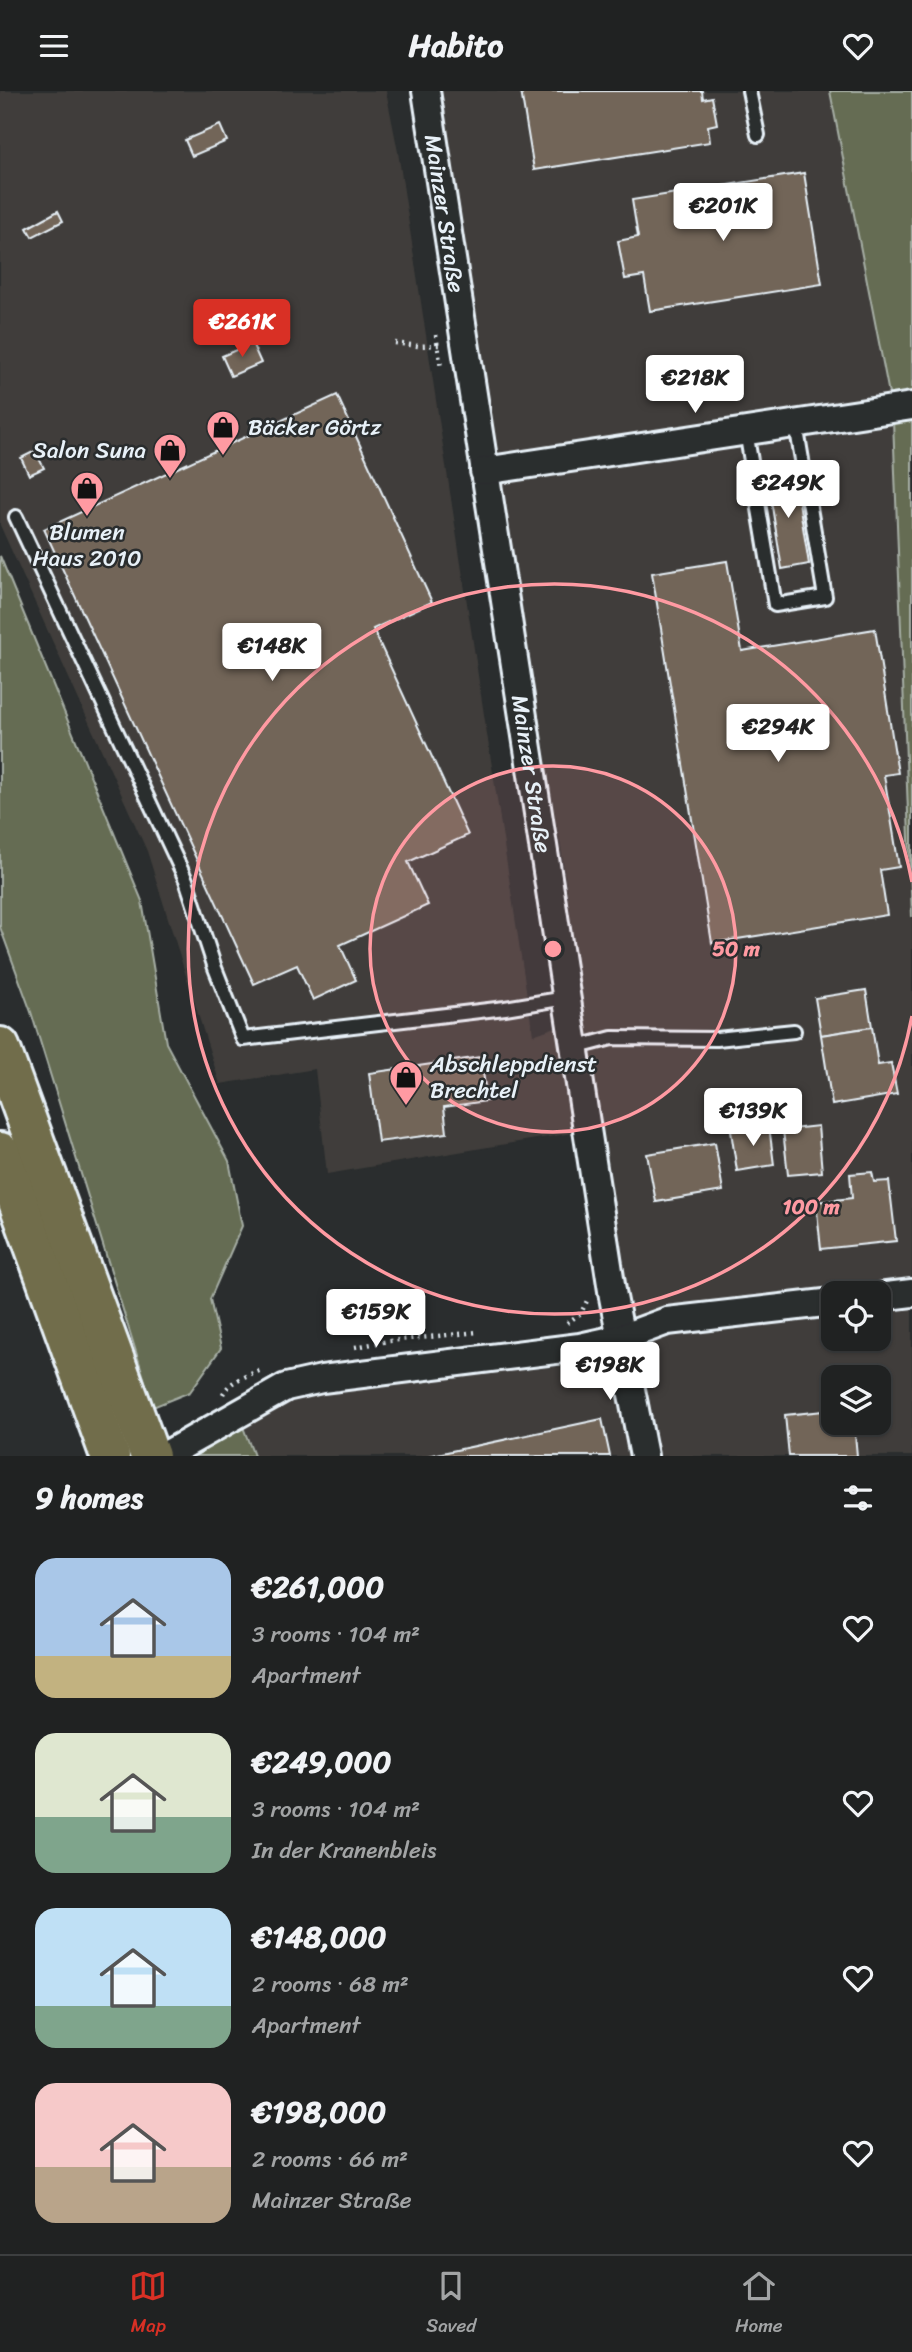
<!DOCTYPE html>
<html lang="en">
<head>
<meta charset="utf-8">
<style>
  body { margin:0; font-family:Sriracha,sans-serif; background:#282a2a; color:#f1f3f6; height:100vh; display:flex; flex-direction:column; font-size:26px; white-space:nowrap }
  * { box-sizing:border-box; margin:0 }
  p { font-size:23px; color:#a2a4a5 }
  .icon { flex:none; width:38px; height:38px; fill:none; stroke:currentColor; stroke-width:2; stroke-linecap:round; stroke-linejoin:round }
  .map { position:relative; height:1365px; overflow:hidden }
  .sheet { display:flex; flex-direction:column; background:#202222; flex:1 }
  .sheet>* { flex:none }
  .buttons { position:absolute; left:821px; top:1190px; display:grid; gap:14px }
  .buttons a { display:grid; place-items:center; width:70px; height:70px; border-radius:14px; background:#202222; box-shadow:0 2px 5px #0004,0 0 0 2px #3d3f40; font-size:35px }
  .price { position:absolute; translate:-50% -60px; padding:0 16px; border-radius:7px; background:#fff; color:#222; font-size:23px; line-height:46px; filter:drop-shadow(0 2px 4px #0008) }
  .price::after { content:''; position:absolute; left:50%; top:42px; width:21px; height:16px; margin-left:-10px; background:inherit; clip-path:polygon(0 0,100% 0,50% 100%) }
  .price.selected { background:#d93025; color:#fff }
  ul { padding:0; list-style:none }
  li { display:flex; align-items:center; gap:21px; height:175px; padding:0 35px }
  li span { display:grid; place-items:center; flex:none; width:196px; height:140px; border-radius:21px; color:#555 }
  li>.icon { margin-inline-start:auto }
  span .icon { width:84px; height:84px; fill:#fffc; stroke-width:1 }
  li b { font-size:30px }
  h2 { display:flex; justify-content:space-between; align-items:center; height:84px; padding:0 35px; font-size:30px }
  header { display:flex; justify-content:space-between; align-items:center; height:91px; padding:0 35px; background:#202222; font-size:32px; font-weight:800 }
  .tabs { display:flex; justify-content:space-around; align-items:center; height:98px; border-top:2px solid #3d3f40; background:#202222; font-size:19px; color:#a2a4a5 }
  .tabs a { display:grid; justify-items:center; gap:4px }
  .tabs .selected { color:#d93025 }
  .map>svg:first-child { display:block }
  .built { fill:#403e3b; fill-rule:evenodd }
  .green { fill:#656c52; stroke:#a6aea5; stroke-width:2 }
  .building { fill:#726558; stroke:#e8f1f8; stroke-width:2 }
  .lines { fill:none; stroke-linecap:round; stroke-linejoin:round }
  .lane-casing { stroke:#e8f1f8; stroke-width:18 }
  .street-casing { stroke:#e8f1f8; stroke-width:32 }
  .highway-casing { stroke:#e8f1f8; stroke-width:44 }
  .path { stroke:#e8f1f8; stroke-width:4.5; stroke-dasharray:2 5; stroke-linecap:butt }
  .lane { stroke:#2a2d2e; stroke-width:12 }
  .street { stroke:#2a2d2e; stroke-width:26 }
  .highway { stroke:#716d4b; stroke-width:38 }
  .ring { fill:none; stroke:#ff9aa2; stroke-width:3.5 }
  .labels { text-anchor:middle; dominant-baseline:central; stroke-width:5; stroke-linejoin:round; paint-order:stroke }
  .street-label { font-size:23px; fill:#e8f1f8; stroke:#2a2d2e }
  .poi-label { font-size:23px; fill:#e8f1f8; stroke:#2a2d2e; text-anchor:start }
  .centre { fill:#ff9aa2; stroke:#2a2d2e; stroke-width:3.5 }
  .ring-label { font-size:21px; text-anchor:middle; font-weight:bold; fill:#ff9aa2; stroke:#2a2d2e; stroke-width:5; stroke-linejoin:round; paint-order:stroke }
</style>
</head>
<body>
<header><svg class="icon" aria-label="menu" viewBox="0 0 24 24"><path d="M4 6h16M4 12h16M4 18h16"/></svg>Habito<svg class="icon" aria-label="heart" viewBox="0 0 24 24"><path d="M12 20l-8-8c-3-5 5-10 8-4 3-6 11-1 8 4z"/></svg></header>
<div class="map">
<svg width="912" height="1365" viewBox="0 0 912 1365">
  <rect width="100%" height="100%" fill="#2a2d2e"/>
  <filter id="ink" filterUnits="userSpaceOnUse"><feTurbulence type="fractalNoise" baseFrequency=".0143" numOctaves="2"/><feDisplacementMap in="SourceGraphic" scale="14" xChannelSelector="R" yChannelSelector="G"/><feConvolveMatrix kernelMatrix="1 2 1 2 8 2 1 2 1" color-interpolation-filters="sRGB"/></filter>
  <g filter="url(#ink)">
    <!-- built -->
    <path class="built" d="M0 0H386L398 61 533 944 584 926 561 757 497 420 429 0H830L893 320 912 826V1365H254L243 1336 295 1303 638 1267 602 1037 327 1083 315 978 220 993 147 760 0 434ZM833 1202H878V1248H833ZM833 1286H878V1332H833Z"/>
    <!-- green -->
    <g class="green">
      <path d="M830 0H912V304L890 308Z"/>
      <path d="M912 327V826L893 329Z"/>
      <path d="M0 465 142 810 166 952 229 1070 242 1135 210 1208 221 1257 190 1301 153 1316 31 921 0 836Z"/>
      <path d="M243 1336 254 1365H189Z"/>
    </g>
    <!-- building -->
    <g class="building">
      <path d="M521 0H702L703 8 712 6 717 33 708 35 710 51 534 79Z"/>
      <path d="M220 34 227 50 192 65 185 49Z"/>
      <path d="M804 82 822 193 650 220 644 185 625 188 618 150 638 146 632 109Z"/>
      <path d="M58 120 63 130 32 146 27 137Z"/>
      <path d="M252 252 261 272 231 285 222 265Z"/>
      <path d="M337 304 432 511 373 538 468 744 408 771 428 814 340 854 356 889 313 909 297 874 254 893 44 438Z"/>
      <path d="M35 360 44 377 29 384 21 367Z"/>
      <path d="M794 380 809 473 782 478 767 384Z"/>
      <path d="M727 470 742 560 875 538 898 682 884 684 899 776 880 779 887 824 712 852 652 482Z"/>
      <path d="M866 899 872 936 821 944 815 907Z"/>
      <path d="M872 936 878 974 891 972 897 1003 832 1014 821 944Z"/>
      <path d="M481 966 487 1010 444 1016 447 1042 378 1051 369 982Z"/>
      <path d="M769 1035 774 1074 737 1080 731 1040Z"/>
      <path d="M818 1035 822 1081 788 1084 783 1039Z"/>
      <path d="M715 1052 723 1100 656 1111 647 1063Z"/>
      <path d="M872 1081 874 1091 889 1090 896 1150 821 1158 816 1111 852 1107 850 1083Z"/>
      <path d="M833 1319V1332H854L857 1365H789L785 1324Z"/>
      <path d="M602 1328 610 1365H428Z"/>
    </g>
    <g class="lines">
      <defs>
        <g id="lane">
          <path d="M749 0 758 44"/>
          <path d="M746 340 775 514 825 506 796 333"/>
          <path d="M16 426 186 789 215 877 243 948 505 917 566 907"/>
          <path d="M574 957 612 947 717 948 794 940"/>
        </g>
        <g id="street">
          <path id="s1" d="M426 0 613 1206 644 1365"/>
          <path d="M484 380 912 315"/>
          <path d="M878 1206 912 1202"/>
          <path d="M164 1365 286 1296 322 1288 580 1256 621 1247 667 1230 833 1211"/>
        </g>
        <g id="highway">
          <path d="M0 956 150 1365"/>
          <path d="M0 1061 110 1365"/>
        </g>
      </defs>
      <!-- lane casing -->
      <use href="#lane" class="lane-casing"/>
      <!-- street casing -->
      <use href="#street" class="street-casing"/>
      <!-- highway casing -->
      <use href="#highway" class="highway-casing"/>
      <!-- path -->
      <g class="path">
        <path d="M436 244 441 277"/>
        <path d="M395 252 418 255 439 254"/>
        <path d="M567 1232 581 1222 588 1208"/>
        <path d="M355 1256 389 1250 478 1241"/>
        <path d="M223 1303C230 1289 248 1284 262 1279"/>
      </g>
      <!-- lane -->
      <use href="#lane" class="lane"/>
      <!-- street -->
      <use href="#street" class="street"/>
      <!-- highway -->
      <use href="#highway" class="highway"/>
    </g>
  </g>
  <!-- distance rings -->
  <circle cx="553" cy="858" r="183" fill="#ff9aa2" fill-opacity=".12"/>
  <g class="ring">
    <circle cx="553" cy="858" r="183"/>
    <path d="M912 925A365 365 0 1 1 912 791"/>
  </g>
  <!-- icons -->
  <defs>
    <symbol id="shop-pin" viewBox="-11 -11 22 30"><path d="M0 17L-7.5 6A9.5 9.5 0 1 1 7.5 6Z" fill="#ff9aa2" stroke="#2a2d2e"/><path d="M-5-2.5h2.3a2.7 3.5 0 0 1 5.4 0H5L5.5 6h-11ZM-1.5-2.5h3a1.5 2.3 0 0 0-3 0Z" fill="#111"/></symbol>
  </defs>
  <g fill-rule="evenodd">
    <use href="#shop-pin" x="204" y="317" width="38" height="52"/>
    <use href="#shop-pin" x="151" y="340" width="38" height="52"/>
    <use href="#shop-pin" x="68" y="378" width="38" height="52"/>
    <use href="#shop-pin" x="387" y="967" width="38" height="52"/>
  </g>
  <g class="labels">
    <!-- street labels -->
    <g class="street-label">
      <text stroke="none"><textPath href="#s1" startOffset="124">Mainzer Straße</textPath></text>
      <text stroke="none"><textPath href="#s1" startOffset="691">Mainzer Straße</textPath></text>
    </g>
    <!-- poi labels -->
    <g class="poi-label">
      <text x="248" y="336">Bäcker Görtz</text>
      <text x="146" y="359" text-anchor="end">Salon Suna</text>
      <text x="87" y="441" text-anchor="middle">Blumen<tspan x="87" dy="26">Haus 2010</tspan></text>
      <text x="430" y="973">Abschleppdienst<tspan x="430" dy="26">Brechtel</tspan></text>
    </g>
  </g>
  <circle cx="553" cy="858" r="10" class="centre"/>
  <g class="ring-label">
    <text x="736" y="865">50 m</text>
    <text x="811" y="1123">100 m</text>
  </g>
</svg>
<div class="buttons">
<a><svg class="icon" aria-label="locate" viewBox="0 0 24 24"><circle cx="12" cy="12" r="6"/><path d="M12 2v4M12 18v4M2 12h4M18 12h4"/></svg></a>
<a><svg class="icon" aria-label="layers" viewBox="0 0 24 24"><path d="M12 4l9 5-9 5-9-5zM3 14l9 5 9-5"/></svg></a>
</div>
<b class="price" style="left:723px;top:152px">€201K</b>
<b class="price selected" style="left:242px;top:268px">€261K</b>
<b class="price" style="left:695px;top:324px">€218K</b>
<b class="price" style="left:788px;top:429px">€249K</b>
<b class="price" style="left:272px;top:592px">€148K</b>
<b class="price" style="left:778px;top:673px">€294K</b>
<b class="price" style="left:753px;top:1057px">€139K</b>
<b class="price" style="left:376px;top:1258px">€159K</b>
<b class="price" style="left:610px;top:1311px">€198K</b>
</div>
<section class="sheet">
<h2>9 homes<svg class="icon" aria-label="filters" viewBox="0 0 24 24"><path d="M4 7h16M4 17h16"/><circle cx="9" cy="7" r="2"/><circle cx="15" cy="17" r="2"/></svg></h2>
<ul>
<li><span style="background:linear-gradient(#a9c7e8 70%,#c2b280 0)"><svg class="icon" aria-label="home" viewBox="0 0 24 24"><path d="M3 11l9-7 9 7M6 9v11h12V9"/></svg></span><div><b>€261,000</b><p>3 rooms · 104 m²</p><p>Apartment</p></div><svg class="icon" aria-label="heart" viewBox="0 0 24 24"><path d="M12 20l-8-8c-3-5 5-10 8-4 3-6 11-1 8 4z"/></svg></li>
<li><span style="background:linear-gradient(#dfe7d0 60%,#7fa58c 0)"><svg class="icon" aria-label="home" viewBox="0 0 24 24"><path d="M3 11l9-7 9 7M6 9v11h12V9"/></svg></span><div><b>€249,000</b><p>3 rooms · 104 m²</p><p>In der Kranenbleis</p></div><svg class="icon" aria-label="heart" viewBox="0 0 24 24"><path d="M12 20l-8-8c-3-5 5-10 8-4 3-6 11-1 8 4z"/></svg></li>
<li><span style="background:linear-gradient(#bfe0f5 70%,#7fa58c 0)"><svg class="icon" aria-label="home" viewBox="0 0 24 24"><path d="M3 11l9-7 9 7M6 9v11h12V9"/></svg></span><div><b>€148,000</b><p>2 rooms · 68 m²</p><p>Apartment</p></div><svg class="icon" aria-label="heart" viewBox="0 0 24 24"><path d="M12 20l-8-8c-3-5 5-10 8-4 3-6 11-1 8 4z"/></svg></li>
<li><span style="background:linear-gradient(#f6c9c9 60%,#b9a48a 0)"><svg class="icon" aria-label="home" viewBox="0 0 24 24"><path d="M3 11l9-7 9 7M6 9v11h12V9"/></svg></span><div><b>€198,000</b><p>2 rooms · 66 m²</p><p>Mainzer Straße</p></div><svg class="icon" aria-label="heart" viewBox="0 0 24 24"><path d="M12 20l-8-8c-3-5 5-10 8-4 3-6 11-1 8 4z"/></svg></li>
</ul>
</section>
<nav class="tabs">
<a class="selected"><svg class="icon" aria-label="map" viewBox="0 0 24 24"><path d="M3 6l6-2 6 2 6-2v14l-6 2-6-2-6 2zM9 4v14M15 6v14"/></svg>Map</a>
<a><svg class="icon" aria-label="saved" viewBox="0 0 24 24"><path d="M7 4h10v16l-5-4-5 4z"/></svg>Saved</a>
<a><svg class="icon" aria-label="home" viewBox="0 0 24 24"><path d="M3 11l9-7 9 7M6 9v11h12V9"/></svg>Home</a>
</nav>
</body>
</html>
